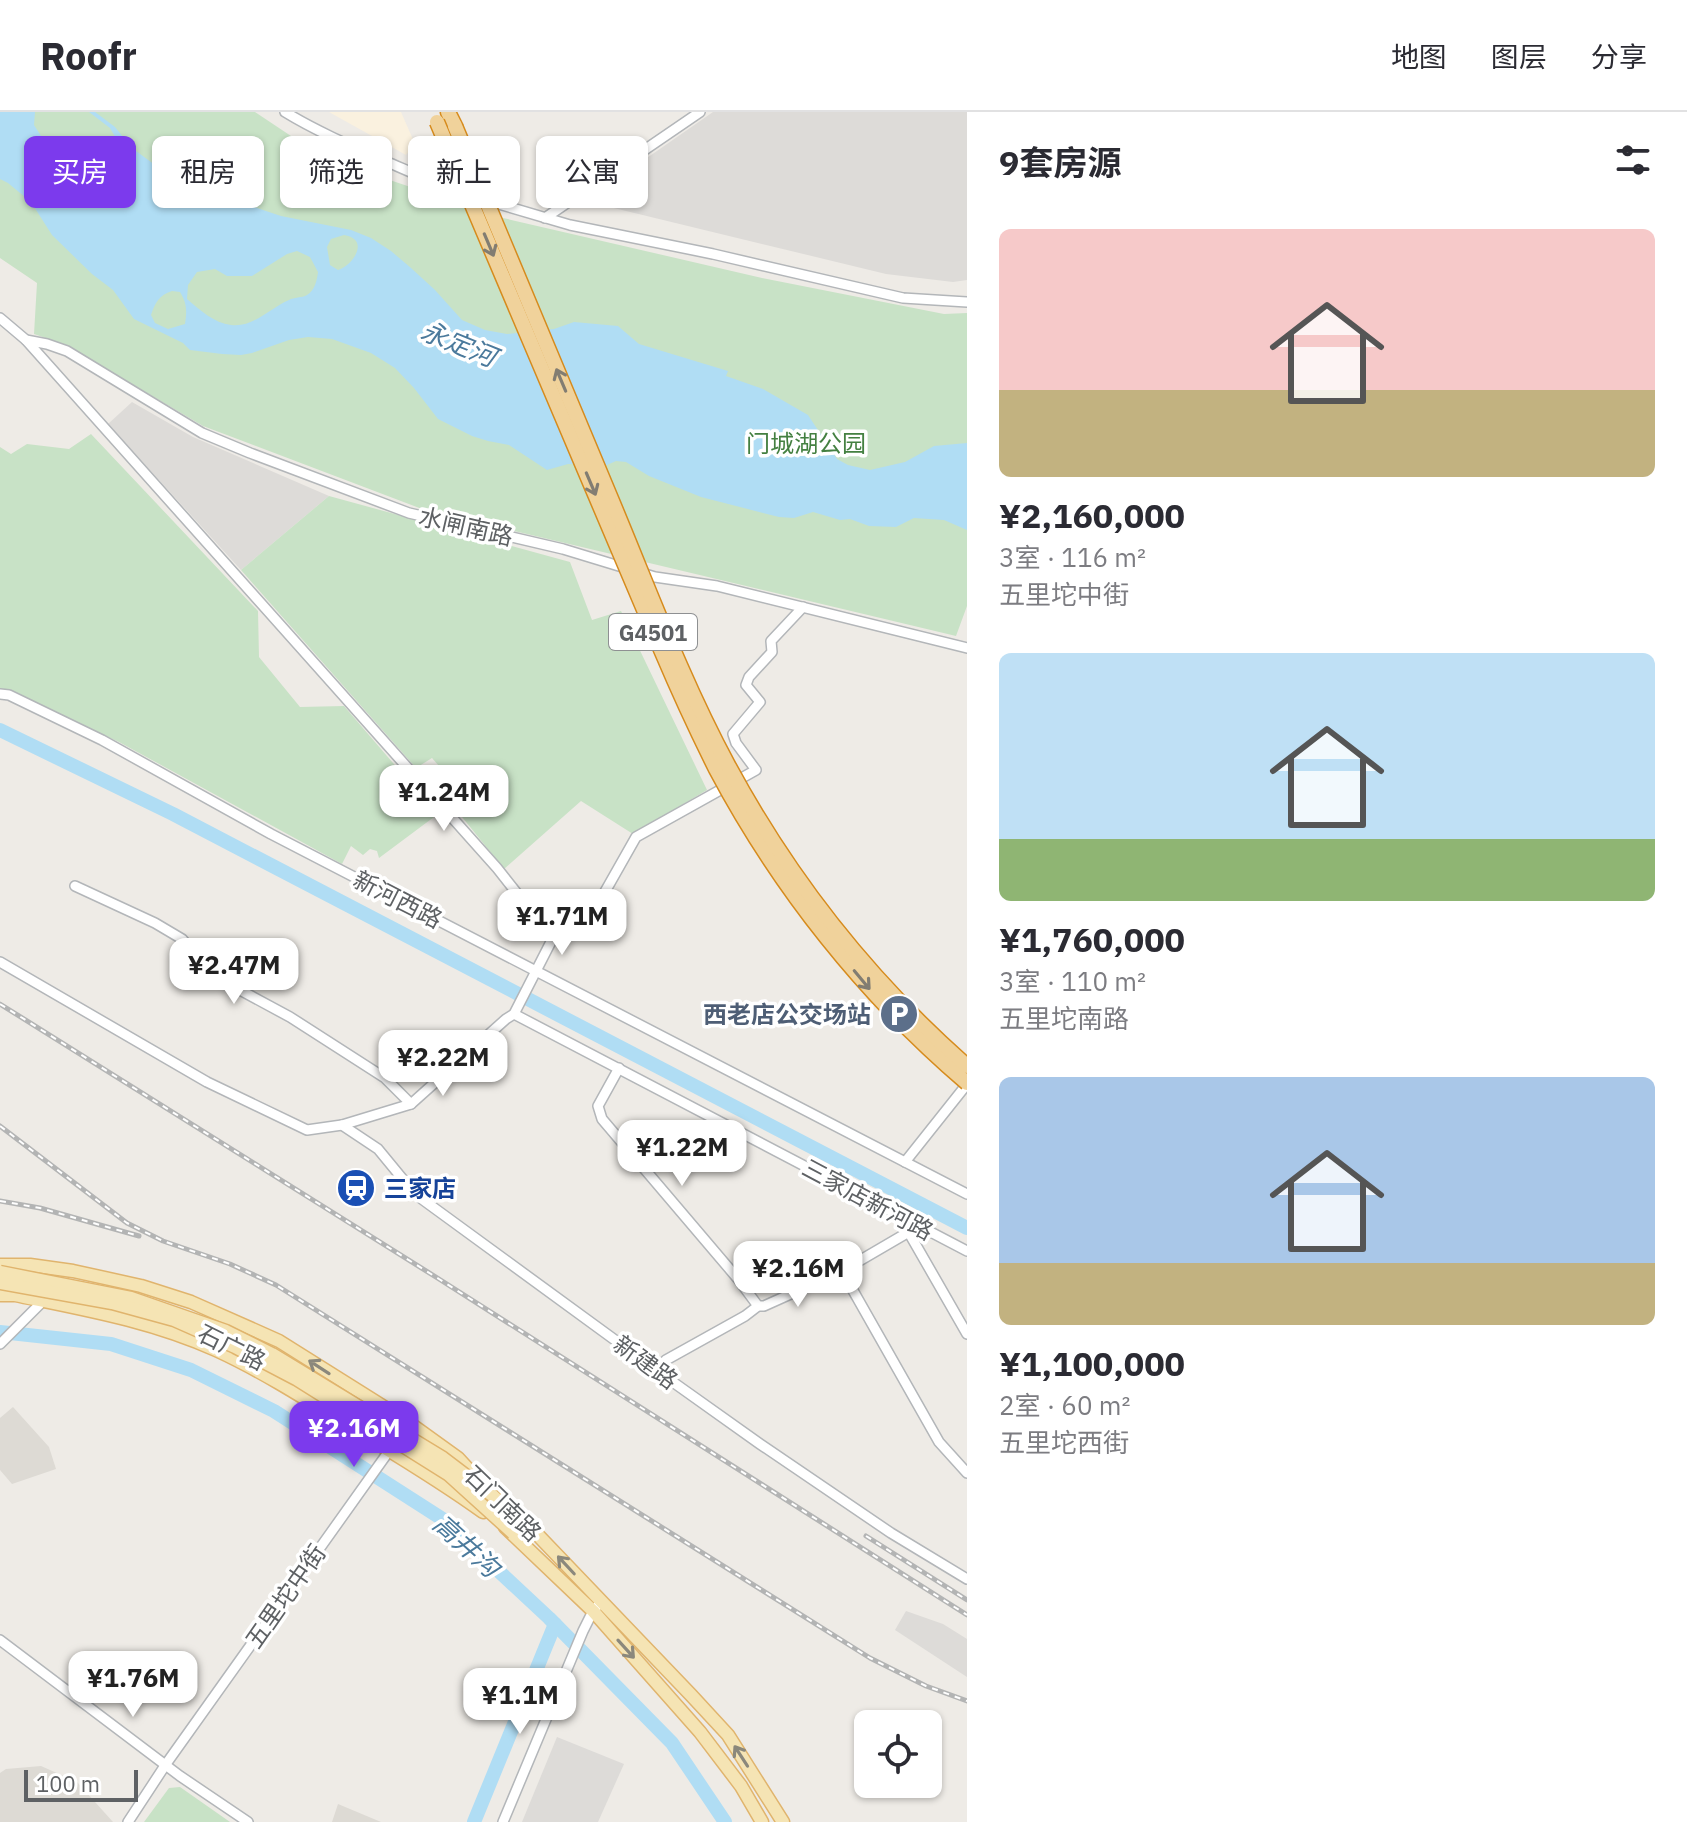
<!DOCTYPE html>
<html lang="zh">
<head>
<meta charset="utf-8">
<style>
  body { margin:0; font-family:"IBM Plex Sans","Noto Sans SC",sans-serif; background:#f7f7f7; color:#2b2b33; height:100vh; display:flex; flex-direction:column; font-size:30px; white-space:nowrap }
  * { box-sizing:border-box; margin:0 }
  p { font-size:26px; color:#7c7c81 }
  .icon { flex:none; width:44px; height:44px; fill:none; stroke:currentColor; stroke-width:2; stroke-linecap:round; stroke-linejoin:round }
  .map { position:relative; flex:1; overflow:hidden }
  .sheet { display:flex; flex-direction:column; background:#fff; width:720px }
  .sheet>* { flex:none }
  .guide { position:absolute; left:24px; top:24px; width:760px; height:72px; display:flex; gap:16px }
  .controls { position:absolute; left:854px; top:1598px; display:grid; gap:16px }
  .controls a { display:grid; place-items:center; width:88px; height:88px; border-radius:12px; background:#fff; box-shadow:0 2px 6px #0004; font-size:40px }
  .scale { position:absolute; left:24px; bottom:20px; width:114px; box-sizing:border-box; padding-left:8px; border:4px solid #5e6164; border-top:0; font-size:22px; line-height:28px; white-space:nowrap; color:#5e6164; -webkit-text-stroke:6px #fff; paint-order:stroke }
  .price { position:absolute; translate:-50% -68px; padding:0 18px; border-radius:16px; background:#fff; color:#222; font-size:26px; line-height:52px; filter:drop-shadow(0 2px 4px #0008) }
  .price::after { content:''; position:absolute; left:50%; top:48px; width:24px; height:18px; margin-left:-12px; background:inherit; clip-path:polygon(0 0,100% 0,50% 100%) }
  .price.on { background:#7c3aed; color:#fff }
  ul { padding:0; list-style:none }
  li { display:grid; align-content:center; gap:16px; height:424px; padding:0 32px }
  li span { display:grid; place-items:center; height:248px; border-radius:12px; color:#555 }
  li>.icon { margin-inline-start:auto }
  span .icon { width:144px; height:144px; fill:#fffc; stroke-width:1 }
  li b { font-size:34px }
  h2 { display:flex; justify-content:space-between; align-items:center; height:96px; padding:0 32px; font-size:34px }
  .pill { padding:0 28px; border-radius:12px; background:#fff; box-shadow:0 2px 6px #0004; font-size:28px; line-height:72px }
  .pill.on { background:#7c3aed; color:#fff }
  header { display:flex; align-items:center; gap:48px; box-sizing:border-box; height:112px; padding:0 40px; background:#fff; border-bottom:2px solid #e1e1e2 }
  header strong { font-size:38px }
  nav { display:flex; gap:44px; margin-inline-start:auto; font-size:28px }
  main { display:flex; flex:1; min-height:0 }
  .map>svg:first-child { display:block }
  .commercial { fill:#faf1df }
  .industrial { fill:#dddbd8 }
  .education { fill:#dddad4 }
  .green { fill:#c8e2c6 }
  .water { fill:#b0ddf4; fill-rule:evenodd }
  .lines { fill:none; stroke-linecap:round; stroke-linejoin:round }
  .river { stroke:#b0ddf4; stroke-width:14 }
  .minor-casing { stroke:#b3b6b9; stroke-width:12 }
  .major-casing { stroke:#e0b46d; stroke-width:15 }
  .highway-casing { stroke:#d68b1d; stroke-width:17 }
  .minor { stroke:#fff; stroke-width:9 }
  .major { stroke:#f5e4b4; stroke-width:12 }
  .highway { stroke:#f0d29b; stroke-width:14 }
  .rail-casing { stroke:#b3b4b4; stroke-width:5 }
  .rail { stroke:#fff; stroke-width:2; stroke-dasharray:6; stroke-linecap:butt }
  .major-bridge-casing { stroke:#e0b46d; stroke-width:15; stroke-linecap:butt }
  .highway-bridge-casing { stroke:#d68b1d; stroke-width:17; stroke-linecap:butt }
  .major-bridge { stroke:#f5e4b4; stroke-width:12 }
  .highway-bridge { stroke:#f0d29b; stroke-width:14 }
  .oneway { stroke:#827d72 }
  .oneway2 { stroke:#8b887c }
  .labels { text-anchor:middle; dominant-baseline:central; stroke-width:7; stroke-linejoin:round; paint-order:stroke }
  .shield { fill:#fff; stroke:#8e9092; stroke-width:2 }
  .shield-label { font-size:22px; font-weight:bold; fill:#5e6164 }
  .park-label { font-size:24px; fill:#448041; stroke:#fff }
  .street-label { font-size:24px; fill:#5e6164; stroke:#fff }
  .service-label { font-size:24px; font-weight:bold; fill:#4e5e75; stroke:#fff; text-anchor:end }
  .transit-label { font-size:24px; font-weight:bold; fill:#164399; stroke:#fff; text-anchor:start }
  .water-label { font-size:26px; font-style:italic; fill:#4b7a9c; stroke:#fff }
</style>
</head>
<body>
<header>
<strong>Roofr</strong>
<nav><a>地图</a><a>图层</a><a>分享</a></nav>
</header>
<main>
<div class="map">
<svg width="967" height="1710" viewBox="0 0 967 1710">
  <rect width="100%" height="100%" fill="#eeebe6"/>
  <!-- commercial -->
  <path class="commercial" d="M329 0H401L415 32 406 43Z"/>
  <!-- industrial -->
  <g class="industrial">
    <path d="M713 0H967V168L953 170 886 162 585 89Z"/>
    <path d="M132 290 193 325 329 384 241 458 108 312Z"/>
    <path d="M906 1499 943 1512 967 1527V1565L895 1518Z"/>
    <path d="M557 1625 624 1652 598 1710H522Z"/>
  </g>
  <!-- education -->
  <g class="education">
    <path d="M13 1295 49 1335 56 1357 12 1372 0 1358V1306Z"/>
    <path d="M41 1654 77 1670 113 1710H0V1661L6 1657Z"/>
    <path d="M338 1692 381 1710H332Z"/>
  </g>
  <!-- green -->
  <g class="green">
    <path d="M0 0H255L324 46 503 106 762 166 944 202 967 201V494L956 524 422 397 203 314 66 233 34 222 37 171 0 146Z"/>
    <path d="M91 322 258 499 259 545 300 595 344 594 430 694 427 697 434 705 379 746 377 739 370 737 363 743 351 734 342 752 119 630 10 580 0 578V335L11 342 27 332 69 337Z"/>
    <path d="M329 384 570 450 592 508 621 499 707 678 633 722 581 689 504 757 454 695 466 685 432 646 416 656 241 458Z"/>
    <path d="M180 1675 230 1710H144L169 1676Z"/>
  </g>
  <!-- water -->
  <path class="water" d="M0 0H35L34 13 43 27C60 29 95 46 109 42 112 41 118 37 121 35L110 16 89 0H95L115 15 132 36 178 70 281 104 351 118 371 126 391 139 411 156 435 178 462 208 485 218 507 222 554 217 574 210 618 214 639 232 728 259 726 264 763 277 808 303 837 347 848 353 870 358 905 350 934 334 967 331V418L944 408 914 406 896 415 869 414 850 407 840 408 813 400 794 406 779 405 701 385 649 364 626 350 616 349 607 353 568 352 547 358 509 333 488 329 472 324 438 307 414 276 395 256 371 241 332 227 308 225 289 228 252 241 241 243 222 242 190 238 183 231 134 207 113 178 92 162 52 123 31 90 8 71 0 67ZM344 123C370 127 354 153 338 158L330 153 327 135 331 127ZM297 139 310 145 318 160C317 168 315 178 307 183 302 186 294 185 289 188 270 196 253 216 231 213 214 211 200 198 187 187L188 173 197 160 215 157 227 164H252L287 142ZM172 179 180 180C187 191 187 199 185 212L168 217 155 211 151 203C155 191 159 183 172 179Z"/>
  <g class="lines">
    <!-- river -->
    <g class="river">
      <path d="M0 618 173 702 967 1116"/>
      <path d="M0 1220 111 1232 191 1258 274 1299 444 1408 549 1506 672 1631 725 1710"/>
      <path d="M474 1710 555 1512"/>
    </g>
    <defs>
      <g id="minor">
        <path d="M285 0C316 19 351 34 385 49 413 61 441 74 471 84"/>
        <path d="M485 88 570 113 713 142 903 186 967 190"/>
        <path d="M545 106 700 0"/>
        <path d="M0 206 26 228 47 232 67 239 202 321 250 341 409 401 563 437 655 465 717 474 967 536"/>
        <path d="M26 228 497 756 527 794 568 821 582 817 589 808 636 725 756 658 736 631 733 622 760 590 746 573 749 565 772 540 771 529 803 495"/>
        <path d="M0 582 9 583 102 628 271 722 967 1082"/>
        <path d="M75 774 155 811 182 827 205 854 216 865 290 905 385 966 411 992"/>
        <path d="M0 850 207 970 307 1018 342 1013 411 992 506 907 514 902 558 816"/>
        <path d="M514 902 967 1139"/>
        <path d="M619 956 598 994 602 1007 738 1167 758 1194"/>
        <path d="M342 1013 378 1037 415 1082 656 1258 760 1332 891 1421 967 1467"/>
        <path d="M905 1050 967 972"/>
        <path d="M909 1121 967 1222"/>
        <path d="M842 1159 939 1330 967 1361"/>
        <path d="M0 1232 45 1187"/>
        <path d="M656 1258 666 1248 745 1204 758 1194H764L842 1159 919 1114"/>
        <path d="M0 1528 180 1664 248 1710"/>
        <path d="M128 1710 166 1652 389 1339"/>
        <path d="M503 1710 583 1519 593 1499 601 1490"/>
      </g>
      <g id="major">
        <path d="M0 1153H30L73 1159 141 1174 191 1190 279 1229 408 1310 458 1346 493 1384 533 1418 691 1583 728 1623 783 1710"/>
        <path d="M0 1183H15C83 1197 152 1209 216 1238 264 1260 309 1289 354 1317 398 1344 442 1370 483 1400"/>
        <path d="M505 1415 593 1499 700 1620 741 1674 762 1710"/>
      </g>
      <path id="highway" d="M448 0 455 14"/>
    </defs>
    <!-- minor casing -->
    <use href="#minor" class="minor-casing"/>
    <!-- major casing -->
    <use href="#major" class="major-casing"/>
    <!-- highway casing -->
    <use href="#highway" class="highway-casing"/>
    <!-- minor -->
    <use href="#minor" class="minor"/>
    <!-- major -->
    <use href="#major" class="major"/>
    <!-- highway -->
    <use href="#highway" class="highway"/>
    <defs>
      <g id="rail">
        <path d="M0 892 439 1167 967 1503"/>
        <path d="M0 1014 127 1111 163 1129 230 1152 276 1173 870 1546 926 1574 967 1589"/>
        <path d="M0 1089 40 1096 139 1124"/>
        <path d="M866 1424 967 1488"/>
      </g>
    </defs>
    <!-- rail casing -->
    <use href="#rail" class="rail-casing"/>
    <!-- rail -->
    <use href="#rail" class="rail"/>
    <defs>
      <g id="major-bridge">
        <path d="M0 1160 131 1186 226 1219 272 1242 443 1346 493 1384"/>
        <path d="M0 1171 112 1191 174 1208 235 1235 296 1267 449 1363 513 1421"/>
      </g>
      <g id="highway-bridge">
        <path d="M437 10 662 540C679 580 697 619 716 657 779 776 865 884 967 971"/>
        <path d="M455 14C506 137 558 259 609 382 647 472 681 566 728 653 789 766 870 869 967 954"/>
      </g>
    </defs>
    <!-- major-bridge casing -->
    <use href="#major-bridge" class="major-bridge-casing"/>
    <!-- highway-bridge casing -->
    <use href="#highway-bridge" class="highway-bridge-casing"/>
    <!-- major-bridge -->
    <use href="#major-bridge" class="major-bridge"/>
    <!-- highway-bridge -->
    <use href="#highway-bridge" class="highway-bridge"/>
  </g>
  <!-- one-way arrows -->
  <defs><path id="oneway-shaft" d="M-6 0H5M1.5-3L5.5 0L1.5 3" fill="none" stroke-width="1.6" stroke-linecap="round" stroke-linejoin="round" transform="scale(2)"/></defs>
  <g class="oneway">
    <use href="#oneway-shaft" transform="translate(489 133) rotate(67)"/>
    <use href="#oneway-shaft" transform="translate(561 268) rotate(-113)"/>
    <use href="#oneway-shaft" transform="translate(591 372) rotate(67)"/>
    <use href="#oneway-shaft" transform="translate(862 868) rotate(50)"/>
  </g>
  <g class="oneway2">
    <use href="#oneway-shaft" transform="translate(319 1255) rotate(-147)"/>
    <use href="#oneway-shaft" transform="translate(566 1453) rotate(-133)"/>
    <use href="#oneway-shaft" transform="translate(626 1537) rotate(48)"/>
    <use href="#oneway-shaft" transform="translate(741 1644) rotate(-123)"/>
  </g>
  <!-- icons -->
  <defs>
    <symbol id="parking-disc" viewBox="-11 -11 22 22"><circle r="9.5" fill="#5c6f8a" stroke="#fff"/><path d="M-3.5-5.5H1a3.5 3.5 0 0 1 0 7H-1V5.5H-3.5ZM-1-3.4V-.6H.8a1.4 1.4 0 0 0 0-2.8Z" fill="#fff"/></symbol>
    <symbol id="station-disc" viewBox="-11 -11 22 22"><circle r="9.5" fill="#1a4fb4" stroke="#fff"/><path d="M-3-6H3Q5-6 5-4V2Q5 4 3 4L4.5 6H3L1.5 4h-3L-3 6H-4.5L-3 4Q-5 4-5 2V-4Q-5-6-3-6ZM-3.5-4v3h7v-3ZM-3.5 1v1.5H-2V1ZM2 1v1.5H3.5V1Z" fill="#fff"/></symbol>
  </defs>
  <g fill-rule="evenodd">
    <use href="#parking-disc" x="877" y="880" width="44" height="44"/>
    <use href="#station-disc" x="334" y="1054" width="44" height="44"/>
  </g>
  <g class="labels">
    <!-- shield labels -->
    <rect class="shield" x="609" y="502" width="88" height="36" rx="6"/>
    <g class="shield-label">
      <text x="653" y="520">G4501</text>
    </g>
    <!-- park labels -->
    <g class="park-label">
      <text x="806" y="331">门城湖公园</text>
    </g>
    <!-- street labels -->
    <g class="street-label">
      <text transform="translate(466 414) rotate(13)">水闸南路</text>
      <text transform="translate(398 787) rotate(27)">新河西路</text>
      <text transform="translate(868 1087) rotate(28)">三家店新河路</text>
      <text transform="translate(232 1235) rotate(26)">石广路</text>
      <text transform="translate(646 1250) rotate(36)">新建路</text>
      <text transform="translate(503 1391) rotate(44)">石门南路</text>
      <text transform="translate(285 1484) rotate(-55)">五里坨中街</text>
    </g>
    <!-- service labels -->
    <g class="service-label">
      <text x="871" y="902">西老店公交场站</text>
    </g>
    <!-- transit labels -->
    <g class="transit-label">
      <text x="384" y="1076">三家店</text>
    </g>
    <!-- water labels -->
    <g class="water-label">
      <text transform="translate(459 231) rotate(22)">永定河</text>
      <text transform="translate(467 1433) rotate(42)">高井沟</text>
    </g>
  </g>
</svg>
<div class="controls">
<a><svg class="icon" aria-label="locate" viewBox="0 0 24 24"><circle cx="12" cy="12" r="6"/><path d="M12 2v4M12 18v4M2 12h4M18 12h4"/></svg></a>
</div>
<div class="scale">100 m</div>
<b class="price" style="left:444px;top:721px">¥1.24M</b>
<b class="price" style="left:562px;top:845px">¥1.71M</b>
<b class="price" style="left:234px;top:894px">¥2.47M</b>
<b class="price" style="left:443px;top:986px">¥2.22M</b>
<b class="price" style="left:682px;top:1076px">¥1.22M</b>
<b class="price" style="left:798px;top:1197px">¥2.16M</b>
<b class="price on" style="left:354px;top:1357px">¥2.16M</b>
<b class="price" style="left:133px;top:1607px">¥1.76M</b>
<b class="price" style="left:520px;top:1624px">¥1.1M</b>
<div class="guide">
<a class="pill on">买房</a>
<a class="pill">租房</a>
<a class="pill">筛选</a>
<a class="pill">新上</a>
<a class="pill">公寓</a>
</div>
</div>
<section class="sheet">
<h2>9套房源<svg class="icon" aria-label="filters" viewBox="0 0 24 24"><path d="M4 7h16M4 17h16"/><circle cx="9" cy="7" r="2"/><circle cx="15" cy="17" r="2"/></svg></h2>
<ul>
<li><span style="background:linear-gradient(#f6c9c9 65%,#c2b280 0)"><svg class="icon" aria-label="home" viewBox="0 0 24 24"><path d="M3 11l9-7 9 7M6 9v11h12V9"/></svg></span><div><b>¥2,160,000</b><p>3室 · 116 m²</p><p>五里坨中街</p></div></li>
<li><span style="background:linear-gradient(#bfe0f5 75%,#8fb573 0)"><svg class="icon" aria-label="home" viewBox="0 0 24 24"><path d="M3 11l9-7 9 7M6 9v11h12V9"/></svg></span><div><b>¥1,760,000</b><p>3室 · 110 m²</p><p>五里坨南路</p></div></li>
<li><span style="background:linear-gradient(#a9c7e8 75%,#c2b280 0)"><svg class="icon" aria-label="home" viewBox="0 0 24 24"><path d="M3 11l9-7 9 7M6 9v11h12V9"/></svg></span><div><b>¥1,100,000</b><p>2室 · 60 m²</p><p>五里坨西街</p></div></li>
</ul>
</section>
</main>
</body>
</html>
